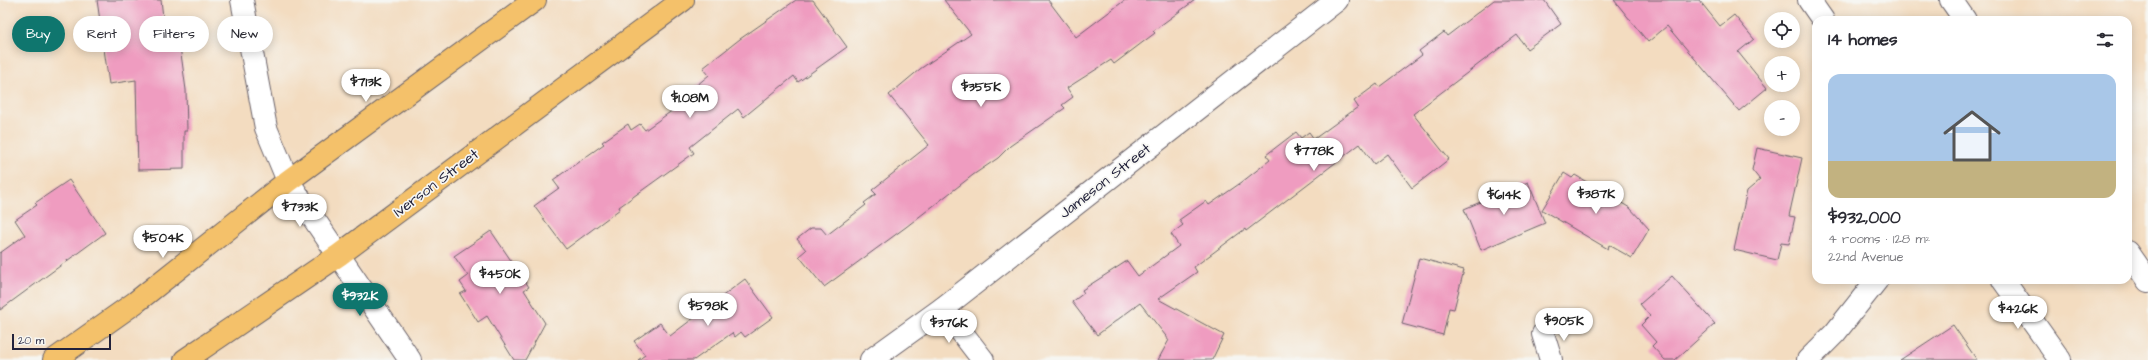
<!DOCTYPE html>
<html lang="en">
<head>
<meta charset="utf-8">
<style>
  body { margin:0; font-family:"Architects Daughter",sans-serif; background:#f2f2f3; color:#2b2b33; height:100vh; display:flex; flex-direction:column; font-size:15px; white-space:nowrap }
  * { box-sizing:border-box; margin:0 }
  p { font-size:13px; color:#7c7c81 }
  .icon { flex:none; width:22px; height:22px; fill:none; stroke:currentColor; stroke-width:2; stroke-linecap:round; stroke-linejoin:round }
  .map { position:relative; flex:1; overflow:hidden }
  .panel { position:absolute; left:1812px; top:16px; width:320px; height:268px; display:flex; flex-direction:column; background:#fff; border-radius:12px; box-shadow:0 2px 10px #0003 }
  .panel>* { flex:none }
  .hud { position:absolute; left:12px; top:16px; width:380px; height:36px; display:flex; gap:8px }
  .tools { position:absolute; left:1764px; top:12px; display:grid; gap:8px }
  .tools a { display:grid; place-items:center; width:36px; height:36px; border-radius:50%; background:#fff; box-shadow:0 2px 10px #0003; font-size:20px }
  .scale { position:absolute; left:12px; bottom:10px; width:99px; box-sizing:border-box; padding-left:4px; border:2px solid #22223b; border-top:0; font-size:11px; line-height:14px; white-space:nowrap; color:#22223b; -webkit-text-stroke:3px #f6f6f2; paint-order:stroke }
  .price { position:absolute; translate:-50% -34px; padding:0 9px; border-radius:14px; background:#fff; color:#222; font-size:13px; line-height:26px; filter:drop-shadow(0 1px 2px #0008) }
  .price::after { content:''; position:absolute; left:50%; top:24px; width:12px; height:9px; margin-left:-6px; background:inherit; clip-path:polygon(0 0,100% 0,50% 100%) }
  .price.selected { background:#0f766e; color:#fff }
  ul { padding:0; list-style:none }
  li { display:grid; align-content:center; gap:8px; height:212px; padding:0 16px }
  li+li { border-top:1px solid #e1e1e2 }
  li span { display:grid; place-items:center; height:124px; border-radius:12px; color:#555 }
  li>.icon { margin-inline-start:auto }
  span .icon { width:72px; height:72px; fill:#fffc; stroke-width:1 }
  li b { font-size:17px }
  h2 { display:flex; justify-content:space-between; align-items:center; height:48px; padding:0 16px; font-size:17px }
  .pill { padding:0 14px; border-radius:18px; background:#fff; box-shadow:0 2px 10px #0003; font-size:14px; line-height:36px }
  .pill.selected { background:#0f766e; color:#fff }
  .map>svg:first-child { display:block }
  .building { fill:#ef9cc0 }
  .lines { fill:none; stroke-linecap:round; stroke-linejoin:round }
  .minor-casing { stroke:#6b636a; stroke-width:24 }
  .major-casing { stroke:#6b636a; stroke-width:24 }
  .minor { stroke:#fff; stroke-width:22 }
  .major { stroke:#f4c16a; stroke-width:22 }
  .labels { text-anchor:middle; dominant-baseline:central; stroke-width:3.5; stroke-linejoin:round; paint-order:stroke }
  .street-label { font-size:15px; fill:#22223b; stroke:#f6f6f2 }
</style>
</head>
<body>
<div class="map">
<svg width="2148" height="360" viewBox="0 0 2148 360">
  <rect width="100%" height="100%" fill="#f6f6f2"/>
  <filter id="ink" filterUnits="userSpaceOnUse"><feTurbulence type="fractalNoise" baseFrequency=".025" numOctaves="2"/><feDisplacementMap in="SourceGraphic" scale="8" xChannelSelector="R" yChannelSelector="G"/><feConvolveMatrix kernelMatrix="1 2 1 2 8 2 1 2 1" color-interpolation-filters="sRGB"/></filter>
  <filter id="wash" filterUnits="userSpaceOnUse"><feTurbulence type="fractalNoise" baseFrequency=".012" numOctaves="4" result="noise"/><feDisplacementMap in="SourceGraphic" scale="16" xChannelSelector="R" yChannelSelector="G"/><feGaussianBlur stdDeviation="0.9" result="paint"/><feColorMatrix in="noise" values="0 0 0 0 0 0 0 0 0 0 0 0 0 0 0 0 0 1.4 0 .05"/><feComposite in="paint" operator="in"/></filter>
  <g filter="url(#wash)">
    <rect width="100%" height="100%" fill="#f3dcc0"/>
    <g id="blocks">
      <!-- building -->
      <g class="building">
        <path d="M97 0H161L164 26 177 25 186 90 187 131H184V169L138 170 136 80 109 84Z"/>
        <path d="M796 0H813L847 47 798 82 794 76 744 117 738 109 690 147 694 153 619 207 620 209 566 249 534 206 559 188 553 180 604 144 602 142 628 124 631 130 640 124 645 130 687 100 684 96 709 75 703 68 740 39Z"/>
        <path d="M944 0H1048L1076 37 1125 0H1195L1153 31 1155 33 1114 64 1111 60 1067 88 1073 97 1062 105 1065 108 1010 146 998 158 973 175 906 227 824 287 799 256 806 250 797 239 811 228H821L827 235 866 205 864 203 876 194 872 190 929 145 889 95 920 69 971 34Z"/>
        <path d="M1494 0H1544L1561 24 1527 49 1517 35 1413 114 1449 159 1412 188 1387 154 1374 164 1360 144 1246 231 1245 229 1194 267 1197 272 1158 299 1224 335 1212 360H1158L1169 340 1140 303 1097 335 1072 302 1084 293 1082 290 1127 261 1138 276 1179 246 1171 234 1183 225 1179 220 1206 201 1209 205 1242 182 1270 160 1266 155 1296 132 1301 138 1309 132 1314 139 1358 107 1354 101 1377 84 1379 87 1422 55 1419 51 1444 32 1447 36Z"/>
        <path d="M1614 0H1699L1720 26 1734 15 1754 39 1738 52 1767 88 1739 111 1667 26 1648 42Z"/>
        <path d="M1757 148 1802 158 1789 216 1795 217 1789 244 1781 243 1777 260 1734 250 1747 191 1760 180 1752 170Z"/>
        <path d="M1564 173 1572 178 1575 175 1630 208 1649 229 1632 258 1609 245 1608 249 1542 210Z"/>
        <path d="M69 180 105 233 0 310V253L25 235 15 220 37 205 35 203Z"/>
        <path d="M1528 182 1545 223 1481 250 1464 209Z"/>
        <path d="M491 231 529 287 524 290 545 323 525 360H514L487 316 478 322 460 294 466 291 460 282 468 276 454 256Z"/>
        <path d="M1419 258 1464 270 1454 309 1449 308 1443 335 1402 324Z"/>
        <path d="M1672 276 1715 324 1675 360H1665L1652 346 1656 342 1641 325 1650 316 1640 304Z"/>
        <path d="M745 279 773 317 745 337 741 332 735 337 732 333 694 360H638L645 355 634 341 660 323 670 336Z"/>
        <path d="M1953 325 1977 360H1900Z"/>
      </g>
    </g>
  </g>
  <g filter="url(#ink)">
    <use href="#blocks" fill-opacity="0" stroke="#6b636a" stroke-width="1"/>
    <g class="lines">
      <defs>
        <g id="minor">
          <path d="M242 0 266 128 288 181 410 360"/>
          <path d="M1809 0 1823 20"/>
          <path d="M1951 0 1965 20"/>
          <path d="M2128 252 2148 281"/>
          <path d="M2003 280 2060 360"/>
          <path d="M943 308 983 360"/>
          <path d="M1543 334 1551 360"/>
          <path d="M871 360 943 308 1337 0"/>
          <path d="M1808 360 1835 333 1877 280"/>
        </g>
        <g id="major">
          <path d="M54 360 136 302 288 181 535 0"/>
          <path d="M185 360 339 255 683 0"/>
        </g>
      </defs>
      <!-- minor casing -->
      <use href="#minor" class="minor-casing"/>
      <!-- major casing -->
      <use href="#major" class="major-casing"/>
      <!-- minor -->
      <use href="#minor" class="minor"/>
      <!-- major -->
      <use href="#major" class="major"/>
    </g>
  </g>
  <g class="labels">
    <!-- street labels -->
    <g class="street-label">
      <text transform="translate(1105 181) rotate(-38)">Jameson Street</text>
      <text transform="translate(436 183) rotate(-37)">Iverson Street</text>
    </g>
  </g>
</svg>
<div class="tools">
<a><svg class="icon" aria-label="locate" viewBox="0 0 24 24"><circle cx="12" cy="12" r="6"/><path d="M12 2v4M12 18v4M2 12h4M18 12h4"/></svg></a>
<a>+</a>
<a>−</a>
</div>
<div class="scale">20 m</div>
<b class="price" style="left:366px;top:103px">$713K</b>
<b class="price" style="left:981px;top:108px">$355K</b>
<b class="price" style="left:690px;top:119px">$1.08M</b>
<b class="price" style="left:1314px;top:172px">$778K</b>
<b class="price" style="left:1596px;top:215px">$387K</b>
<b class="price" style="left:1504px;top:216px">$614K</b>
<b class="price" style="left:300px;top:228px">$733K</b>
<b class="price" style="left:163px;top:259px">$504K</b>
<b class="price" style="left:500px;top:295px">$450K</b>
<b class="price selected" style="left:360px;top:317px">$932K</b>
<b class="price" style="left:708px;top:327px">$598K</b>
<b class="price" style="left:2018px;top:330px">$426K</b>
<b class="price" style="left:1564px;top:342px">$905K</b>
<b class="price" style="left:949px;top:344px">$376K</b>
<div class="hud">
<a class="pill selected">Buy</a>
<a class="pill">Rent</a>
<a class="pill">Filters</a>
<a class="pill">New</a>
</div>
<section class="panel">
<h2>14 homes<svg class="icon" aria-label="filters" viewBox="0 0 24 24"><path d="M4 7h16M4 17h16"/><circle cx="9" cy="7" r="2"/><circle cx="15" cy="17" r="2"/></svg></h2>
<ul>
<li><span style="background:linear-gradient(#a9c7e8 70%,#c2b280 0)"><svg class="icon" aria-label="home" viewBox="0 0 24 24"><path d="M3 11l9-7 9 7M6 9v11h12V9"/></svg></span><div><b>$932,000</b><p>4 rooms · 128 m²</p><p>22nd Avenue</p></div></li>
</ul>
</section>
</div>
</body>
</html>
